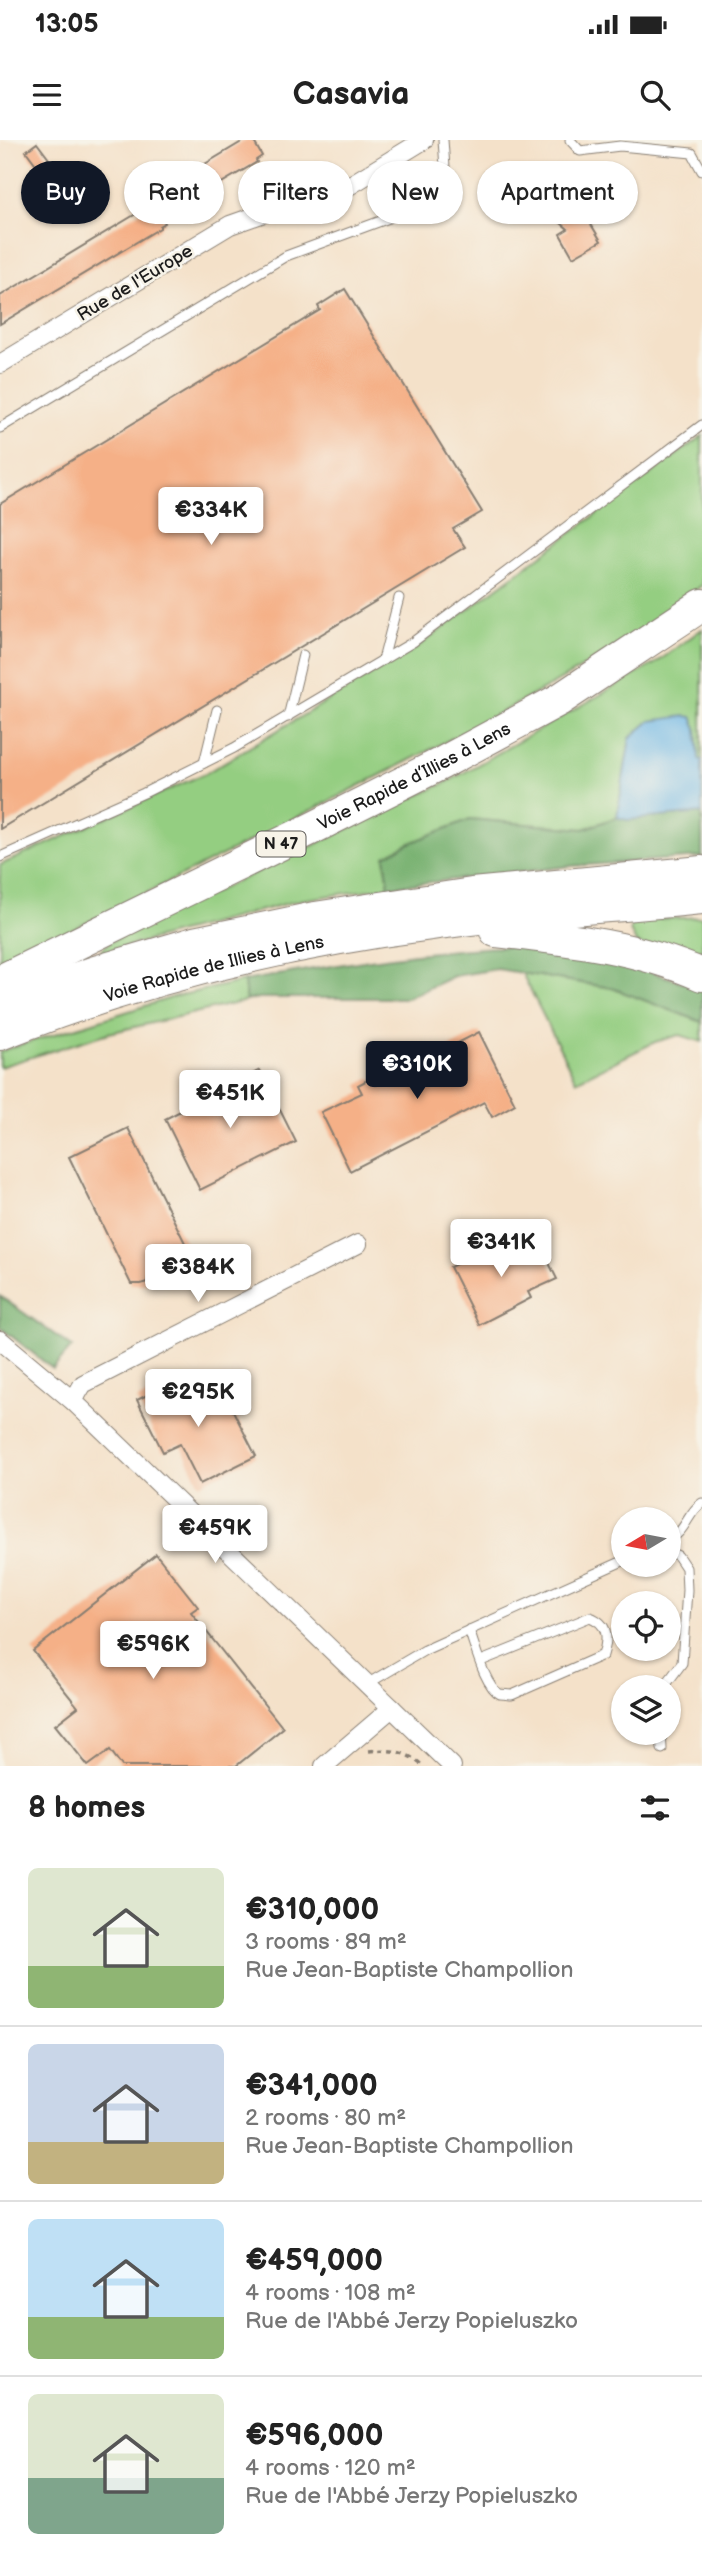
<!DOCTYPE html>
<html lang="en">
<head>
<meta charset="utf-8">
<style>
  body { margin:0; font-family:"Balsamiq Sans",sans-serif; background:#f6f6f6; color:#222; height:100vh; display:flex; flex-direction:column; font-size:26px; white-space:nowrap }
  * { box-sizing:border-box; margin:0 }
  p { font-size:23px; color:#767676 }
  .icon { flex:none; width:38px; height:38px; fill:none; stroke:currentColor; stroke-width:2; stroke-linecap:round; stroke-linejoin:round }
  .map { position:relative; height:1626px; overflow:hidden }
  .sheet { display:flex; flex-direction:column; background:#fff; flex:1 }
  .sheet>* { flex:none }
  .banner { position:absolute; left:21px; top:21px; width:662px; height:63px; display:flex; gap:14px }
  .needle { width:46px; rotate:260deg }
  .fabs { position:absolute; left:611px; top:1367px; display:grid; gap:14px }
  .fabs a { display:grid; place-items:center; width:70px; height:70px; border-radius:50%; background:#fff; box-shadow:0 2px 5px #0004; font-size:35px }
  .price { position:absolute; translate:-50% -60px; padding:0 16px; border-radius:7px; background:#fff; color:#222; font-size:23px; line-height:46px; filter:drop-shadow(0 2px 4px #0008) }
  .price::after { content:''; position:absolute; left:50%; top:42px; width:21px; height:16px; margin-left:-10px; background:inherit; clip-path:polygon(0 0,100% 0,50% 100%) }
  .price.on { background:#111827; color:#fff }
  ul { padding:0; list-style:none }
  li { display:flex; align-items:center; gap:21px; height:175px; padding:0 28px }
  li+li { border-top:2px solid #e0e0e0 }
  li span { display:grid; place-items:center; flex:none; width:196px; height:140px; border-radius:10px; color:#555 }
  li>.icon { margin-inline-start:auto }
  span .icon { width:84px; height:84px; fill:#fffc; stroke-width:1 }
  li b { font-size:30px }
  h2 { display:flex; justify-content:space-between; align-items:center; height:84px; padding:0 28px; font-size:30px }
  .pill { padding:0 24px; border-radius:32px; background:#fff; box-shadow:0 2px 5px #0004; font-size:24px; line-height:63px }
  .pill.on { background:#111827; color:#fff }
  .status { display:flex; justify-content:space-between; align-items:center; height:49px; padding:0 35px; background:#fff; direction:ltr }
  .status svg { height:19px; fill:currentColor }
  header { display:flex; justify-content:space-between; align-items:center; height:91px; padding:0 28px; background:#fff; font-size:32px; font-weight:600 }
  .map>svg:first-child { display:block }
  .green { fill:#94ce81; stroke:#58754e; stroke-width:2 }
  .forest { fill:#77b16f; stroke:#4a6646; stroke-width:2 }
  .water { fill:#6eb7e6; stroke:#456a81; stroke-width:2 }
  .building { fill:#f5b087 }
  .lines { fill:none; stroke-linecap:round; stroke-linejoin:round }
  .lane-casing { stroke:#887e72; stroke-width:11 }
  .street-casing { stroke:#887e72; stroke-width:20 }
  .highway-casing { stroke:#887e72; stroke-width:34 }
  .path { stroke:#887e72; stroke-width:3.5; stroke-dasharray:5 5; stroke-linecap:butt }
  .lane { stroke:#fff; stroke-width:9 }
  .street { stroke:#fff; stroke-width:18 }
  .highway { stroke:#fff; stroke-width:32 }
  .labels { text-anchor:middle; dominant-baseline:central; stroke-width:5; stroke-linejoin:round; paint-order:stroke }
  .shield { fill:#f7f3e8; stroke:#5e5c59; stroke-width:2 }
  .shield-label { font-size:16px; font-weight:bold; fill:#1c1c1c }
  .street-label { font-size:18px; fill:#1c1c1c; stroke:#f7f3e8 }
</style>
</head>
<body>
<div class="status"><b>13:05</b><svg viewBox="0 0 49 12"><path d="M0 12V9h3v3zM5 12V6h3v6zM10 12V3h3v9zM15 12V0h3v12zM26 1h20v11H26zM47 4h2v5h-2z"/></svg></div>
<header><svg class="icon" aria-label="menu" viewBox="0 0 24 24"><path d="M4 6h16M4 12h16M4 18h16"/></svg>Casavia<svg class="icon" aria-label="search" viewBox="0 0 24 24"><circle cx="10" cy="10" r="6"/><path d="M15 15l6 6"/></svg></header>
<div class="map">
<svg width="702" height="1626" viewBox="0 0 702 1626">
  <rect width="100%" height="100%" fill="#f7f3e8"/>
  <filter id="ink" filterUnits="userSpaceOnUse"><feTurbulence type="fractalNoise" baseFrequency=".0143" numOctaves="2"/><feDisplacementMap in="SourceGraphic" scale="14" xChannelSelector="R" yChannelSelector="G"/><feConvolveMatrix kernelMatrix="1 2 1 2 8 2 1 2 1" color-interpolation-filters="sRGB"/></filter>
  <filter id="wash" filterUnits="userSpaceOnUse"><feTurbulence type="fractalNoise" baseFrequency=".00686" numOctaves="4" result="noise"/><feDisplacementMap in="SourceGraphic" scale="28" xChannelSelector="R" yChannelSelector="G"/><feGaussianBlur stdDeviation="1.57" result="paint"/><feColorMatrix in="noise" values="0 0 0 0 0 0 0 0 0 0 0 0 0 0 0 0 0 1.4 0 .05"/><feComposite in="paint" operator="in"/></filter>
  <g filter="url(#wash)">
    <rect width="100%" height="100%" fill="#f4e1c9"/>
    <!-- green -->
    <g class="green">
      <path d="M702 296V445C615 517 511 567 412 619 275 689 138 758 0 825V725L206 633 416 508Z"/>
      <path d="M702 489V620H699L697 590 692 577 650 581 630 598 617 677 584 689 470 679 385 716 389 747 300 760 102 813 101 810 111 801 449 641 656 523Z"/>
      <path d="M702 777V827L636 803 630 790 633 780Z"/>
      <path d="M522 833 612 848 702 882V902L680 895 655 902 576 941Z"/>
      <path d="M244 841 246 861 109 893 0 927V912L10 908 177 856Z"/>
    </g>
    <!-- forest -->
    <g class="forest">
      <path d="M702 673V717L572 726 389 747 385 716 408 704 470 679 584 689 617 677 627 680Z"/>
      <path d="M522 806 599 816 702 848V882L612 848 497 829 454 836 407 858H258L246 861 244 841C339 824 426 809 522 806Z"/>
      <path d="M0 1156 72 1207 53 1229 0 1187Z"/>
    </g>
    <!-- water -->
    <path class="water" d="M685 576 692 577 697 590 699 619 702 620V673L627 680 617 677 630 598 650 581Z"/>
    <g id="blocks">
      <!-- building -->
      <g class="building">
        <path d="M245 0H253L262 16 256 20 257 22 162 78 165 83 160 86V88L0 184V156L164 57 160 51Z"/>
        <path d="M37 3 49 19 38 27 26 11Z"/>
        <path d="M567 43 574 44 583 53 585 60 583 71 601 101 573 117 560 94 568 89 549 73 544 52 559 44Z"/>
        <path d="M345 149 482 372 453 389 465 407 0 689V364L320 170 318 166Z"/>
        <path d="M479 892 515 964 492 977 484 962 350 1031 321 972 362 953 358 945 371 938 376 945Z"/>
        <path d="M260 930 296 1002 200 1050 165 979Z"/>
        <path d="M128 988 191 1115 180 1126 175 1123 148 1137 147 1142 141 1144H131L69 1017Z"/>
        <path d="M503 1100 511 1117 539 1103 557 1139 528 1152 531 1158 479 1185 450 1127Z"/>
        <path d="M182 1238 193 1261 221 1247 256 1316 200 1344 180 1304 163 1312 137 1260Z"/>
        <path d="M156 1414 198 1467 191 1472 283 1588 236 1626H122L110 1610 88 1626 55 1585 78 1567 33 1511Z"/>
      </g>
    </g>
  </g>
  <g filter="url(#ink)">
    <use href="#blocks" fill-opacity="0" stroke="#887e72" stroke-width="2"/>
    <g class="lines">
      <defs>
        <g id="lane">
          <path d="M570 0 580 11 620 6 692 13 702 31"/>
          <path d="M0 288 286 116 389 78 446 41 443 0"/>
          <path d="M383 520 399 458"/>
          <path d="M288 577 303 515"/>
          <path d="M204 623 217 570"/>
          <path d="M0 717 144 653 234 608 413 502 702 285"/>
          <path d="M668 1400C687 1391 687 1373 702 1363"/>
          <path d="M469 1490C475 1506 485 1547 500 1554 501 1554 511 1555 512 1555L603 1515C608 1498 609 1484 590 1477L481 1521"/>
          <path d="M367 1544 425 1510 623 1421"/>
          <path d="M664 1547 682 1523 687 1450 686 1428 678 1416 668 1411"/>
          <path d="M661 1592 662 1609"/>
        </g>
        <g id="street">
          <path d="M0 224 230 85 264 73 321 63 424 0"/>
          <path d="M0 1200 73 1261 452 1626"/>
          <path d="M73 1261 83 1244 358 1104"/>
          <path d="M324 1626 392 1568"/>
        </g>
        <g id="highway">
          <path d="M496 791C567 799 636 806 702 835"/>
          <path id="s1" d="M0 841 313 688 442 623 559 560 702 465"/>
          <path d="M0 865 95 832 194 803 315 778 472 754 702 732"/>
          <path id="s2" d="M0 894C138 839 285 803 432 784 521 771 612 767 702 758"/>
        </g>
      </defs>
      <!-- lane casing -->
      <use href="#lane" class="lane-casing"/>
      <!-- street casing -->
      <use href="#street" class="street-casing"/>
      <!-- highway casing -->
      <use href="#highway" class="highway-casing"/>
      <!-- path -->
      <path class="path" d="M369 1611C391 1609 406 1611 423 1626"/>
      <!-- lane -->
      <use href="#lane" class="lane"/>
      <!-- street -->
      <use href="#street" class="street"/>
      <!-- highway -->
      <use href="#highway" class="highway"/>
    </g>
  </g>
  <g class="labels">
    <!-- shield labels -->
    <rect class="shield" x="256.5" y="691.5" width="49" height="25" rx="5"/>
    <g class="shield-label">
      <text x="281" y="704">N 47</text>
    </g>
    <!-- street labels -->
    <g class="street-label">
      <text transform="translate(135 143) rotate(-31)">Rue de l'Europe</text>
      <text stroke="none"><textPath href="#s1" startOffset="462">Voie Rapide d’Illies à Lens</textPath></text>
      <text stroke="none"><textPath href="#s2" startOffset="224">Voie Rapide de Illies à Lens</textPath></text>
    </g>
  </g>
</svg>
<div class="fabs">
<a><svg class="needle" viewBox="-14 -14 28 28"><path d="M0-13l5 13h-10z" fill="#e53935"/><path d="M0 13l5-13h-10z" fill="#767676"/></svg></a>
<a><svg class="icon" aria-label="locate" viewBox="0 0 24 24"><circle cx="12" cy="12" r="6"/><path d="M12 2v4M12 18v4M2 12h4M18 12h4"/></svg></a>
<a><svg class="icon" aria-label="layers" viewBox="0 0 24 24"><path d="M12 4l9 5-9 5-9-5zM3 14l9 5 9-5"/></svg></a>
</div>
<b class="price" style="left:211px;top:407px">€334K</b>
<b class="price on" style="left:417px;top:961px">€310K</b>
<b class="price" style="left:230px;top:990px">€451K</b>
<b class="price" style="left:501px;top:1139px">€341K</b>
<b class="price" style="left:198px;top:1164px">€384K</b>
<b class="price" style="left:198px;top:1289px">€295K</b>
<b class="price" style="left:215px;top:1425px">€459K</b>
<b class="price" style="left:153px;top:1541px">€596K</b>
<div class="banner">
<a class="pill on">Buy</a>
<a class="pill">Rent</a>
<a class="pill">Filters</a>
<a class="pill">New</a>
<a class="pill">Apartment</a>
</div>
</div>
<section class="sheet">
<h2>8 homes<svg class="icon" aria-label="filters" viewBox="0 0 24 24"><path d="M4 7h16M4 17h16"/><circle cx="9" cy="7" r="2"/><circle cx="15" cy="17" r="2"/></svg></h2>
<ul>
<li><span style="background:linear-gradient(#dfe7d0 70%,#8fb573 0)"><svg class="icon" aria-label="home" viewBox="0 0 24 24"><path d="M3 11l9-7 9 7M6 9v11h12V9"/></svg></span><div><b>€310,000</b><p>3 rooms · 89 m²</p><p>Rue Jean-Baptiste Champollion</p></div></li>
<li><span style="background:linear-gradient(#c9d6e8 70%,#c2b280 0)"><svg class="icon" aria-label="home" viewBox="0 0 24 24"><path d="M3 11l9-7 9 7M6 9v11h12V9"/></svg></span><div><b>€341,000</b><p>2 rooms · 80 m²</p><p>Rue Jean-Baptiste Champollion</p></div></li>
<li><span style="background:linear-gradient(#bfe0f5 70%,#8fb573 0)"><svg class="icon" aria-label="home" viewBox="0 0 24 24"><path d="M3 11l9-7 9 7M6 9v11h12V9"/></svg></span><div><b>€459,000</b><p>4 rooms · 108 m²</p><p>Rue de l'Abbé Jerzy Popieluszko</p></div></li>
<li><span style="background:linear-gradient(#dfe7d0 60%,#7fa58c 0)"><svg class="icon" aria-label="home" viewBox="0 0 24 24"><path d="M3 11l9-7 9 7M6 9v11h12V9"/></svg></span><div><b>€596,000</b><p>4 rooms · 120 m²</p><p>Rue de l'Abbé Jerzy Popieluszko</p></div></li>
</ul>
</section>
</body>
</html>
